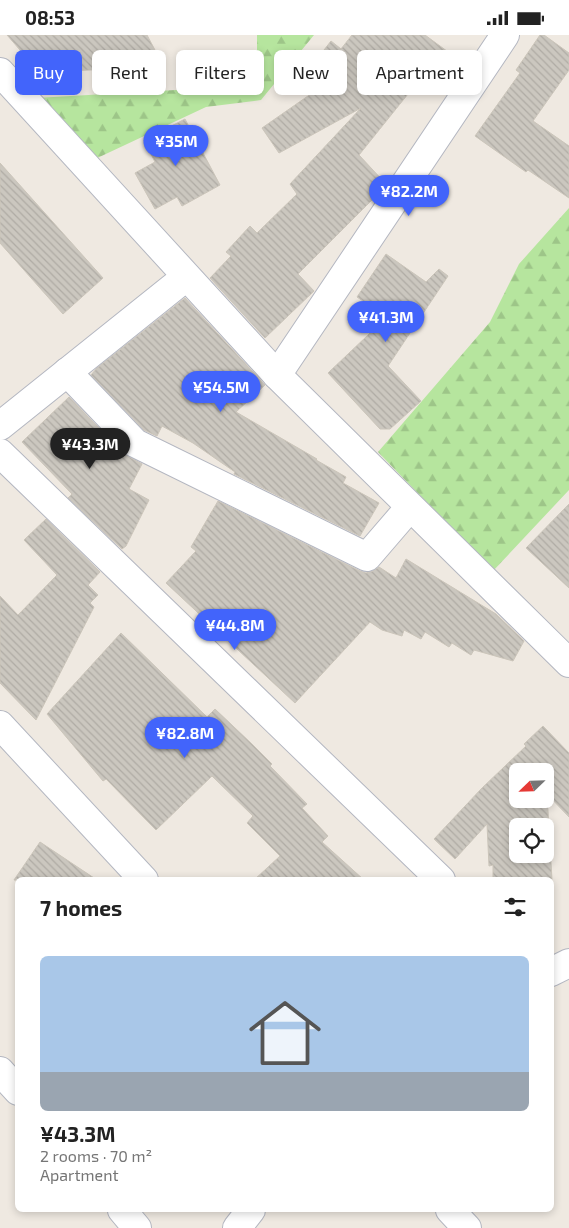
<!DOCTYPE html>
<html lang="en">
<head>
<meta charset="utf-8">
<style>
  body { margin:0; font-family:"Exo 2",sans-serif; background:#f2f2f2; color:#222; height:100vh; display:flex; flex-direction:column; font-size:19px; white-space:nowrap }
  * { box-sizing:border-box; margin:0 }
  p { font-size:16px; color:#767676 }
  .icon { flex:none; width:28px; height:28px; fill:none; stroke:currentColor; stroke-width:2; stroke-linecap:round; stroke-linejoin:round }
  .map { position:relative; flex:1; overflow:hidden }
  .panel { position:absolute; left:15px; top:842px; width:539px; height:335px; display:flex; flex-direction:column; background:#fff; border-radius:8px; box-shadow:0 2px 8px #0003 }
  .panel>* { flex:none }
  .banner { position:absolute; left:15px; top:15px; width:540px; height:45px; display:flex; gap:10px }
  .needle { width:32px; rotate:247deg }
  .tools { position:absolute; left:509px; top:728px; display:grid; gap:10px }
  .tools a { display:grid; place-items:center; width:45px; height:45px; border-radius:8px; background:#fff; box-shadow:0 2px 8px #0003; font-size:25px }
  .price { position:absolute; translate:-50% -42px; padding:0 11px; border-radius:18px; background:#4264fb; color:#fff; font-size:16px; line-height:32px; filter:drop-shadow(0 1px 2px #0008) }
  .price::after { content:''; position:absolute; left:50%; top:30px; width:15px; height:11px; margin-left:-8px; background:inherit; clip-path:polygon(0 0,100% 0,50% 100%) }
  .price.selected { background:#222; color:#fff }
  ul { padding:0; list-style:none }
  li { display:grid; align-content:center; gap:10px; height:265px; padding:0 25px }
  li+li { border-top:1px solid #e0e0e0 }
  li span { display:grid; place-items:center; height:155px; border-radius:8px; color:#555 }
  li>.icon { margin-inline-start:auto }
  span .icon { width:90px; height:90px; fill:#fffc; stroke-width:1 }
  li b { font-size:21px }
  h2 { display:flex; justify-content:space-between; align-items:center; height:60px; padding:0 25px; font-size:21px }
  .tag { padding:0 18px; border-radius:8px; background:#fff; box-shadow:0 2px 8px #0003; font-size:18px; line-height:45px }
  .tag.selected { background:#4264fb; color:#fff }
  .status { display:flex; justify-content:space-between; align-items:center; height:35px; padding:0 25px; background:#fff; direction:ltr }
  .status svg { height:14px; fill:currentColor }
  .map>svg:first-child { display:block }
  .forest { fill:url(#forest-firs) }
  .building { fill:url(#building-back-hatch); stroke:#cbc5ba; fill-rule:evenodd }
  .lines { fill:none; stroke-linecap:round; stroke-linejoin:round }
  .minor-casing { stroke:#b4b7c1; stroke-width:30 }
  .minor { stroke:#fff; stroke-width:28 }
</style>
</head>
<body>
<div class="status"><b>08:53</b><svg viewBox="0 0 49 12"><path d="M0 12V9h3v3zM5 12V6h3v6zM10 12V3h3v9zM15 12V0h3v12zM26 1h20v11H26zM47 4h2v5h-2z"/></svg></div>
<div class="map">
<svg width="569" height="1193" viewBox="0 0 569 1193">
  <defs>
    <pattern id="forest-firs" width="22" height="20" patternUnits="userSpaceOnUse" patternTransform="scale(1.25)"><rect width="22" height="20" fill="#b6e59e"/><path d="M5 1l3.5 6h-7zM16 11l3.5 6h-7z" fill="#9dc588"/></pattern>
    <pattern id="building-back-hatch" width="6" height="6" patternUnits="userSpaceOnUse" patternTransform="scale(1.25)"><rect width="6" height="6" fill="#cbc7bf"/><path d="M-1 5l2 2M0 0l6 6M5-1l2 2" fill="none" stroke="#afaba4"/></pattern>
  </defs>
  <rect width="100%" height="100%" fill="#efe9e1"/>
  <!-- forest -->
  <g class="forest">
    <path d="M257 0H314L261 65 206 72 93 125 36 63 210 53 211 21 257 15Z"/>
    <path d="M569 173V455L493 536 378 417 490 287 519 229Z"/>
  </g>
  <!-- building -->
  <g class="building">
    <path d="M7 0H147L164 32 39 37Z"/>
    <path d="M352 0H425L455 22 429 58 416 49 359 120 385 148 376 157 378 159 298 239 314 256 265 303 210 243 231 221 226 217 250 191 257 198 297 159 290 149 361 73 279 118 262 93 318 54 303 42 331 6 341 14Z"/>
    <path d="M540 0H544L569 18V35L533 86 569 111V163L528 135 526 137 475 101 520 38 516 35Z"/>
    <path d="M185 84 220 150 182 171 177 162 155 174 135 138 155 127 144 105Z"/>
    <path d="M0 128 103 243 63 279 0 208Z"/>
    <path d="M386 219 426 247 439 234 448 241 388 331 421 366 390 394H380L328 338 387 282 357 262Z"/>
    <path d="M185 263 265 350 236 377 317 424 316 425 346 442 343 448 379 468 360 501 234 439 235 437 193 408 162 391 157 401 144 395 91 340 97 333Z"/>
    <path d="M69 362 124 419 142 429 129 454 149 465 126 511 122 514 68 463 72 459 22 407Z"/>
    <path d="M218 466 360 536 366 538 373 536 379 532 396 543 406 524 496 579 524 606 513 626 474 615 471 620 452 608 449 612 425 597 421 604 404 595 402 601 382 595 370 587 295 668 166 548 196 516 191 512Z"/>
    <path d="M569 469V553L526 513Z"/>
    <path d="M46 484 100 537 88 550 98 560 90 568 94 572 36 685 0 648V561L18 580 57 540 24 505Z"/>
    <path d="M121 598 207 682 215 674 253 710 272 729 270 731 307 769 302 773 328 801 322 807 364 845H254L280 821 247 788 253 781 212 741 156 795 106 744 103 746 47 679Z"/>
    <path d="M543 691 569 718V782L547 759 552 845H500L499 843H493V830L489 831 487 789 455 824 434 804 482 753 526 711 524 709ZM518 736H545V764H518ZM518 791H545V819H518Z"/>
    <path d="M40 807 97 845H14Z"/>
  </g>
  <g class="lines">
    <defs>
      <g id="minor">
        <path d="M0 37 277 340 569 628"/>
        <path d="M67 337 135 408 367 522 410 472"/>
        <path d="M277 340 505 0"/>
        <path d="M0 391 186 242"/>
        <path d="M0 418 441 845"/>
        <path d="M0 690 144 845"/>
        <path d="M551 937 569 928"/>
        <path d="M0 1036 18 1056"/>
        <path d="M122 1175 137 1193"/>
        <path d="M450 1175 467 1193"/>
        <path d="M237 1193 251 1175"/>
      </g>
    </defs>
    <!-- minor casing -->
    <use href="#minor" class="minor-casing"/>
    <!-- minor -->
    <use href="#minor" class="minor"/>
  </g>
</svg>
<div class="tools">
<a><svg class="needle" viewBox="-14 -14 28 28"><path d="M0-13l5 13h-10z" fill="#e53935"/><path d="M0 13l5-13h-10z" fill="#767676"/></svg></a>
<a><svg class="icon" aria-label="locate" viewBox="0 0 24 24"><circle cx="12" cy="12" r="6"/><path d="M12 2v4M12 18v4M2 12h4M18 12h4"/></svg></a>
</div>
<b class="price" style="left:176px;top:132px">¥35M</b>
<b class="price" style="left:409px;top:182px">¥82.2M</b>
<b class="price" style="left:386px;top:308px">¥41.3M</b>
<b class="price" style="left:221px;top:378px">¥54.5M</b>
<b class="price selected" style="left:90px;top:435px">¥43.3M</b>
<b class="price" style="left:235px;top:616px">¥44.8M</b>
<b class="price" style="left:185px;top:724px">¥82.8M</b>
<div class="banner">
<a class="tag selected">Buy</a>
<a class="tag">Rent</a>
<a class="tag">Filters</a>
<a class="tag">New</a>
<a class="tag">Apartment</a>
</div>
<section class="panel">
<h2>7 homes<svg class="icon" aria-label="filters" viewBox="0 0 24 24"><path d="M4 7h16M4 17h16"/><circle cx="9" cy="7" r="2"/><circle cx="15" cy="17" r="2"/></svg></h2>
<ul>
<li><span style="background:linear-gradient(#a9c7e8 75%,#9aa5b1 0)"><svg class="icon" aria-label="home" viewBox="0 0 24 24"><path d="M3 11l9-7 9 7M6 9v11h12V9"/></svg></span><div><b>¥43.3M</b><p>2 rooms · 70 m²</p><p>Apartment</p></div></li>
</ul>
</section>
</div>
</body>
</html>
